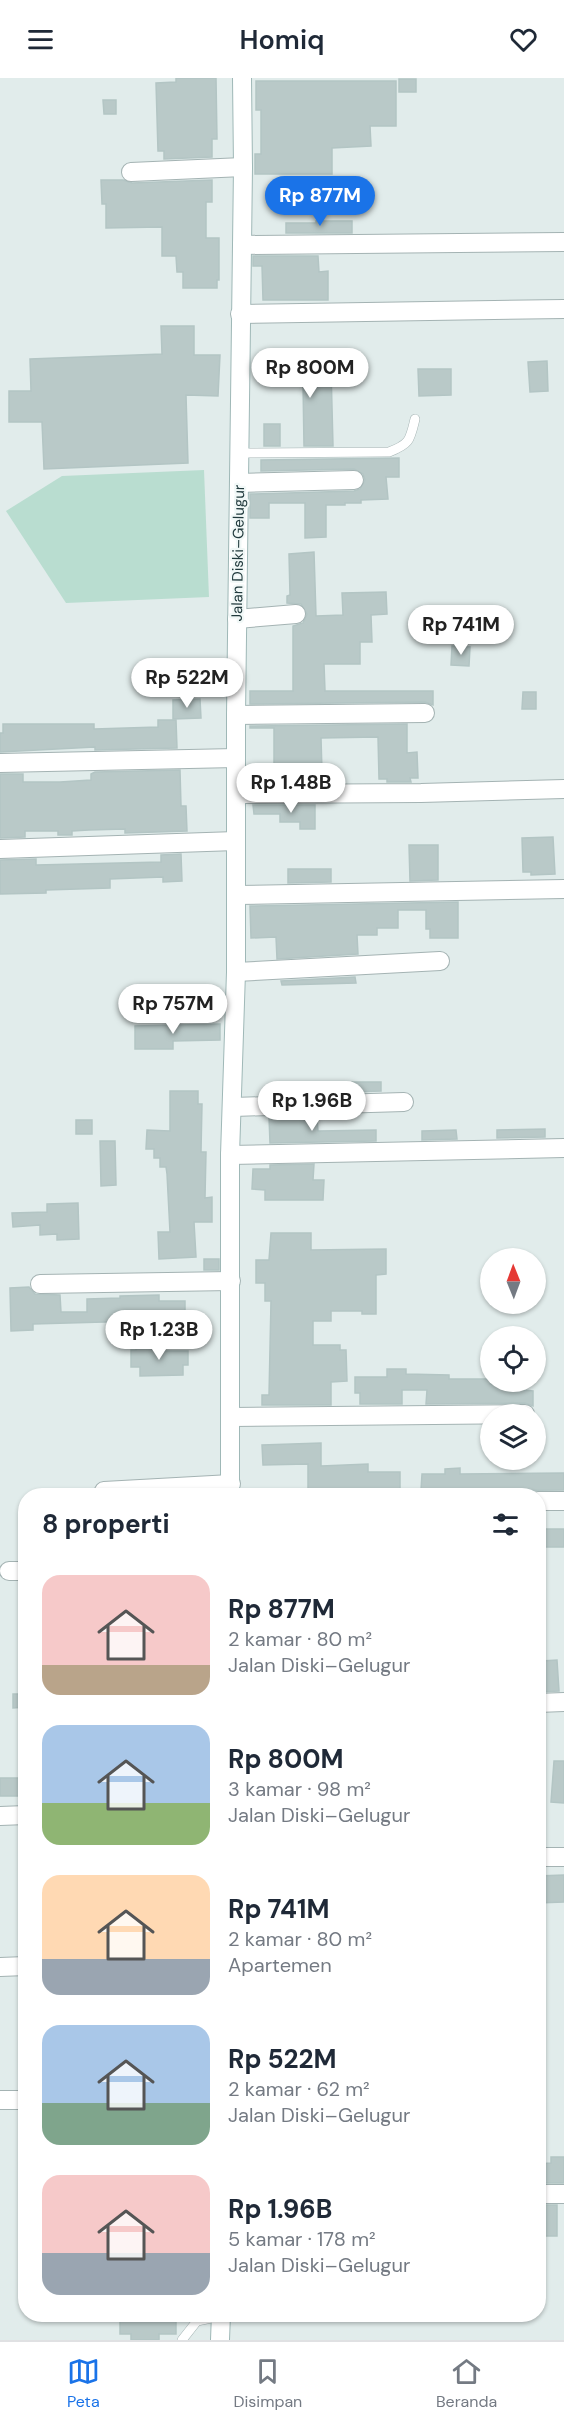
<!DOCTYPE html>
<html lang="id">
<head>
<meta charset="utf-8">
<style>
  body { margin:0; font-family:"DM Sans",sans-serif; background:#f2f2f3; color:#1f2937; height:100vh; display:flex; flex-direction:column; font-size:22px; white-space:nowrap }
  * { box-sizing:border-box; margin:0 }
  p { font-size:20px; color:#747a83 }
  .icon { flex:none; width:33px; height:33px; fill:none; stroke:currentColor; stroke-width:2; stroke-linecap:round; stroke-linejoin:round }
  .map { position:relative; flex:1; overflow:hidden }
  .sheet { position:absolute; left:18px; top:1410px; width:528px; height:834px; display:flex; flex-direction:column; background:#fff; border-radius:24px; box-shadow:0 2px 4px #0004 }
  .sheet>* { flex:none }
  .needle { width:39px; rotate:359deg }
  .fabs { position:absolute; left:480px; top:1170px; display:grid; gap:12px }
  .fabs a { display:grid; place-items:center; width:66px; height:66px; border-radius:50%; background:#fff; box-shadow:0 2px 4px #0004; font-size:30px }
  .price { position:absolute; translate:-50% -51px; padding:0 14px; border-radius:21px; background:#fff; color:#222; font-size:20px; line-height:39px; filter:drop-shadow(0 2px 3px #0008) }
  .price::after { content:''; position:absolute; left:50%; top:36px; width:18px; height:14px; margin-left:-9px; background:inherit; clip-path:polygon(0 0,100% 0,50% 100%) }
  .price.on { background:#1a73e8; color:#fff }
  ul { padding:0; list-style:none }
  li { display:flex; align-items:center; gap:18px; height:150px; padding:0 24px }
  li span { display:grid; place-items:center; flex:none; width:168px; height:120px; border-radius:18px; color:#555 }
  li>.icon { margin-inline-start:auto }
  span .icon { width:72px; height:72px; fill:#fffc; stroke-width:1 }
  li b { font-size:26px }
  h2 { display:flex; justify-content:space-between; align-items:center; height:72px; padding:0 24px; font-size:26px }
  header { display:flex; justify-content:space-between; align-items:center; height:78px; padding:0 24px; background:#fff; font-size:27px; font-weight:600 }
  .tab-bar { display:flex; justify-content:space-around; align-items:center; height:84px; border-top:2px solid #e0e1e3; background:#fff; font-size:16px; color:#747a83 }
  .tab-bar a { display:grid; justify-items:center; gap:3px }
  .tab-bar .on { color:#1a73e8 }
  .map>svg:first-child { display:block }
  .green { fill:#b9ddd0 }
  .building { fill:#b9c9c8; stroke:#b3c5c4; stroke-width:1.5 }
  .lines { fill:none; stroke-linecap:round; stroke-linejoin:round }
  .service-casing { stroke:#a4b3b3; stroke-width:10 }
  .minor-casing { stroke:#a4b3b3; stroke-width:20 }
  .secondary-casing { stroke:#9fb8b7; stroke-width:20 }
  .service { stroke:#fff; stroke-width:9 }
  .minor { stroke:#fff; stroke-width:18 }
  .secondary { stroke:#fff; stroke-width:18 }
  .labels { text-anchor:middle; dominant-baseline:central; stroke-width:4.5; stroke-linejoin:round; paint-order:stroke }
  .street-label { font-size:15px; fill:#213a3d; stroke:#f1f8f7 }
</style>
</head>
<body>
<header><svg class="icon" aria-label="menu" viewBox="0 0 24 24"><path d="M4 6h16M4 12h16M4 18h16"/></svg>Homiq<svg class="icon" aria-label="heart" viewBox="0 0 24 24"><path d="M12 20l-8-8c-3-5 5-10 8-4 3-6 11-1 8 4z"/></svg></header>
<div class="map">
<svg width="564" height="2262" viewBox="0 0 564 2262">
  <rect width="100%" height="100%" fill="#e1eceb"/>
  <!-- green -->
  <path class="green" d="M204 392 209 519 66 525 6 433 62 398Z"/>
  <!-- building -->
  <g class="building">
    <path d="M176 0H216L217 61H212V79L164 81V73H158L156 5 176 4Z"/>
    <rect x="399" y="1" width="17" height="13"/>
    <path d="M256 3H396V48H370L371 68 332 70V96H255V76H261V32H256Z"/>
    <path d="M103 22H116V36H104Z"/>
    <path d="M101 102H123L132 105 212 102V124H206V160H219V202H217V210H183V194H177L176 178H162V149L106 150V126H102Z"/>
    <path d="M316 143H352V155H286V145H316Z"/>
    <path d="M253 178H318L319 194 328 193V222H263L262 188H253Z"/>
    <path d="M161 248H194V277H220L218 318 186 317 188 385 44 391 42 344H9V313H31L30 281 162 276Z"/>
    <path d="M547 283 548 313 530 314 528 284Z"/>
    <path d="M268 285H295V291L331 290 333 368H304L303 306H268Z"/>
    <path d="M418 291H451V317L419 318Z"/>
    <rect x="264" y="346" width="16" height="22"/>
    <path d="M399 380V399H386L388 421 361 422V425H345V427H326V459L305 460V425H269V440H250V416L354 413 360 411 365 402 363 396 354 391 261 393V382Z"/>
    <path d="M314 474 316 538 343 537 342 515 386 514 387 536 371 537 372 564H360V586H324L325 613H433V627L425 624 250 626V613H293V548L303 545 307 536 301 526 287 525V518L290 517 289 476Z"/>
    <path d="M452 568 470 569 469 588 451 587Z"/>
    <path d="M523 614H536V631H522Z"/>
    <path d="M200 621 201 640 173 641V622Z"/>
    <path d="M158 642H176L177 670 95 672V669L0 674V655H3V646H94V651L158 649Z"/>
    <path d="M407 646V675L417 674 418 700H410L411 704H387V701H379L378 659 321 660 322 693H316L317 704 270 705V699H274V650H250V648Z"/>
    <path d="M180 692 181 728H186L187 753 125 755V751L89 752 72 753V757H58V753H25V759L0 760V696H23V704H60L91 702V696L95 694Z"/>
    <path d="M253 727H315V751H300V744H280V736H254Z"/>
    <path d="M553 759 555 796 531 797V794H523L522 760Z"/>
    <path d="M409 767H438V802L410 803Z"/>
    <path d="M181 776 182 803 163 804V799L110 801V810L46 812V815L0 816V782L36 781V787L161 784V777Z"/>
    <path d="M288 791H331V804L288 805Z"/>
    <path d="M458 824V860H430V851H426V832H398V850H377V857H357L358 876 277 881 276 859 251 860 250 828Z"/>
    <path d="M355 899 356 905 282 907 281 903Z"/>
    <path d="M220 946V962L173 963V971H135V948Z"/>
    <path d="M352 1004H381V1013L352 1014Z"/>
    <path d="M306 1005V1016L265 1017V1012H271V1006Z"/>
    <path d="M170 1013H198V1026H202L201 1074H206L205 1120 212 1119V1144H194L196 1179 159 1181 158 1154H170L167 1096 166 1089H160V1080H154V1071H146L147 1052 170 1053Z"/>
    <path d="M317 1038 318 1053 376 1052V1063L270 1065 269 1039Z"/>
    <rect x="76" y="1042" width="16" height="14"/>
    <path d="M545 1051V1059L497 1060V1052Z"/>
    <path d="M456 1052 457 1061 422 1062V1053Z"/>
    <path d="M100 1063H115L116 1107 101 1108Z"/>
    <path d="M314 1086 313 1102H324L323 1122H265V1112L252 1111 253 1091H270V1087Z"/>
    <path d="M78 1125 79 1161 57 1162V1156L40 1157V1147L13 1149 12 1135 47 1134V1126Z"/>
    <path d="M271 1155H311V1172L386 1171V1196L376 1197V1236H362V1233H331V1243H313V1267H340V1272H346L347 1303 331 1304V1327H262V1317H269L271 1223H265V1205H256V1182H269Z"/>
    <rect x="204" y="1181" width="15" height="11"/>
    <path d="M29 1209 35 1216 60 1217 61 1234H87V1221L120 1220V1218L159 1217V1223H185V1245L140 1243 33 1246V1252L11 1253 10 1210Z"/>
    <path d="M136 1267H164V1273H188V1287H183V1297L140 1298V1289H131V1272H136Z"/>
    <path d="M387 1291H406V1296L449 1297V1301H490V1306H524V1312L533 1313V1328L525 1325 426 1326 427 1312H402V1326H360V1315H355V1299H387Z"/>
    <path d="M321 1365V1388L368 1386V1394H400V1411H308V1386L263 1387 262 1367Z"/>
    <path d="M460 1390V1396L564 1395V1412L459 1413V1418H441V1412H421L422 1396H445V1391Z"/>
    <rect x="538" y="1451" width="26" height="18"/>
    <path d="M557 1582 559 1613 538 1614V1594H543L542 1583Z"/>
    <path d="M13 1616H26V1629L13 1630Z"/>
    <path d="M554 1683H564V1725L551 1724Z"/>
    <rect x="0" y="1700" width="26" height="18"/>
    <path d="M564 1797V1824L538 1825V1798Z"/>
    <path d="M551 2079H564V2105H538V2086L551 2085Z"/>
    <rect x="538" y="2127" width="19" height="31"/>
    <path d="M120 2236H176V2256H159V2262H131V2256H120Z"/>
  </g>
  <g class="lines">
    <defs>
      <g id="service">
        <path d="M240 375 389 374C410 366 410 362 415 341"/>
        <path d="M182 2262 197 2243 221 2238"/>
      </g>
      <g id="minor">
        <path d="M131 94 243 89"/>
        <path d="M242 167 564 164"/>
        <path d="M240 236 564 231"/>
        <path d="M239 405 354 402"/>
        <path d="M237 541 296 536"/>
        <path d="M236 637 425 635"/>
        <path d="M0 685 236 680"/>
        <path d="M236 716 421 715 564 711"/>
        <path d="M0 771 236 763"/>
        <path d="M236 817 564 811"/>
        <path d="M236 894 440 883"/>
        <path d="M233 1029 404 1024"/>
        <path d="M230 1077 564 1070"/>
        <path d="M40 1206 231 1203"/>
        <path d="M231 1339 525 1336"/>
        <path d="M104 1413 231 1406"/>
        <path d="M538 1423H564"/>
        <path d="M9 1493H26"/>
        <path d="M538 1625 564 1624"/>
        <path d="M0 1738 26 1737"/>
        <path d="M538 1779H564"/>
        <path d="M0 1889 26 1888"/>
        <path d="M0 2022H26"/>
        <path d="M538 2116H564"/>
      </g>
      <g id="secondary">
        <path d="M230 1418V1077L236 894V637L243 89 242 0"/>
        <path d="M220 2262 221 2236"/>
      </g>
    </defs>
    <!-- service casing -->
    <use href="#service" class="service-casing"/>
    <!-- minor casing -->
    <use href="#minor" class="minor-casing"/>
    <!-- secondary casing -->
    <use href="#secondary" class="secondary-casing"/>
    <!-- service -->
    <use href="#service" class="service"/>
    <!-- minor -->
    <use href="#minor" class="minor"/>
    <!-- secondary -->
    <use href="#secondary" class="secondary"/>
  </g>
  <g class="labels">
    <!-- street labels -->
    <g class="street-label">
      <text transform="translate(238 475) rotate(-89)">Jalan Diski–Gelugur</text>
    </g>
  </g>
</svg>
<div class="fabs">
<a><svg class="needle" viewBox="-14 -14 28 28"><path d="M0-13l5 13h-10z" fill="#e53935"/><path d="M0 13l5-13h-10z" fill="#747a83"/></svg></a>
<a><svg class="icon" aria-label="locate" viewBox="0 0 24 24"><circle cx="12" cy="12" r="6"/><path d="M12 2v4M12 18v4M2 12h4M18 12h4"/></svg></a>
<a><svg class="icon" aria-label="layers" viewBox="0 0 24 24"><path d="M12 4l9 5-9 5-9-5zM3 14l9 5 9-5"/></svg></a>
</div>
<b class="price on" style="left:320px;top:149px">Rp 877M</b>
<b class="price" style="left:310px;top:321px">Rp 800M</b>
<b class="price" style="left:461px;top:578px">Rp 741M</b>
<b class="price" style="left:187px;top:631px">Rp 522M</b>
<b class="price" style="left:291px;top:736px">Rp 1.48B</b>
<b class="price" style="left:173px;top:957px">Rp 757M</b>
<b class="price" style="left:312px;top:1054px">Rp 1.96B</b>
<b class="price" style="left:159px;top:1283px">Rp 1.23B</b>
<section class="sheet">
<h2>8 properti<svg class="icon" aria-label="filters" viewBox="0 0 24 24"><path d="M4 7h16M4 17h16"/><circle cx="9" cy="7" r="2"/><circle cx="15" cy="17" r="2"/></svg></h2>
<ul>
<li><span style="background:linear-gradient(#f6c9c9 75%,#b9a48a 0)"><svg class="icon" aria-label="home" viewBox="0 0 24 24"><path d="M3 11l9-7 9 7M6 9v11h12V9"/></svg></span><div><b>Rp 877M</b><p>2 kamar · 80 m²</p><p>Jalan Diski–Gelugur</p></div></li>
<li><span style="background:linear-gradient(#a9c7e8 65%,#8fb573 0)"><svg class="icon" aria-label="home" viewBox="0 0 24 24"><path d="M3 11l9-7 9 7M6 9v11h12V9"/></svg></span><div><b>Rp 800M</b><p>3 kamar · 98 m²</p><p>Jalan Diski–Gelugur</p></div></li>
<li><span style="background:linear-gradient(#ffd9b3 70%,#9aa5b1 0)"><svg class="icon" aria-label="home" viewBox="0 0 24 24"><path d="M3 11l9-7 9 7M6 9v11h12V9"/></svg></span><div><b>Rp 741M</b><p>2 kamar · 80 m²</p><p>Apartemen</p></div></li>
<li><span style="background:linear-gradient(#a9c7e8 65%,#7fa58c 0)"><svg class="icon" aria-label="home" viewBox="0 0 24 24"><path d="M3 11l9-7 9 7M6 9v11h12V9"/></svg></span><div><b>Rp 522M</b><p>2 kamar · 62 m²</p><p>Jalan Diski–Gelugur</p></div></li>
<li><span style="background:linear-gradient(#f6c9c9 65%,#9aa5b1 0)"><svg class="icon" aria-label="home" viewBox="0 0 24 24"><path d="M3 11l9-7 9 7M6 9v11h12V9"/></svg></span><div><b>Rp 1.96B</b><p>5 kamar · 178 m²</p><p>Jalan Diski–Gelugur</p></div></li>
</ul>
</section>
</div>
<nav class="tab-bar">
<a class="on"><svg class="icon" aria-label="map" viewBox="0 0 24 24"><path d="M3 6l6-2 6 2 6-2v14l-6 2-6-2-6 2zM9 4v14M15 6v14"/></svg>Peta</a>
<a><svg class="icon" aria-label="saved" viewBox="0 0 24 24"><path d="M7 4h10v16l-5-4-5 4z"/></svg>Disimpan</a>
<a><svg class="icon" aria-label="home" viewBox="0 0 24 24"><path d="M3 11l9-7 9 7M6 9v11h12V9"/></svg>Beranda</a>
</nav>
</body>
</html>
